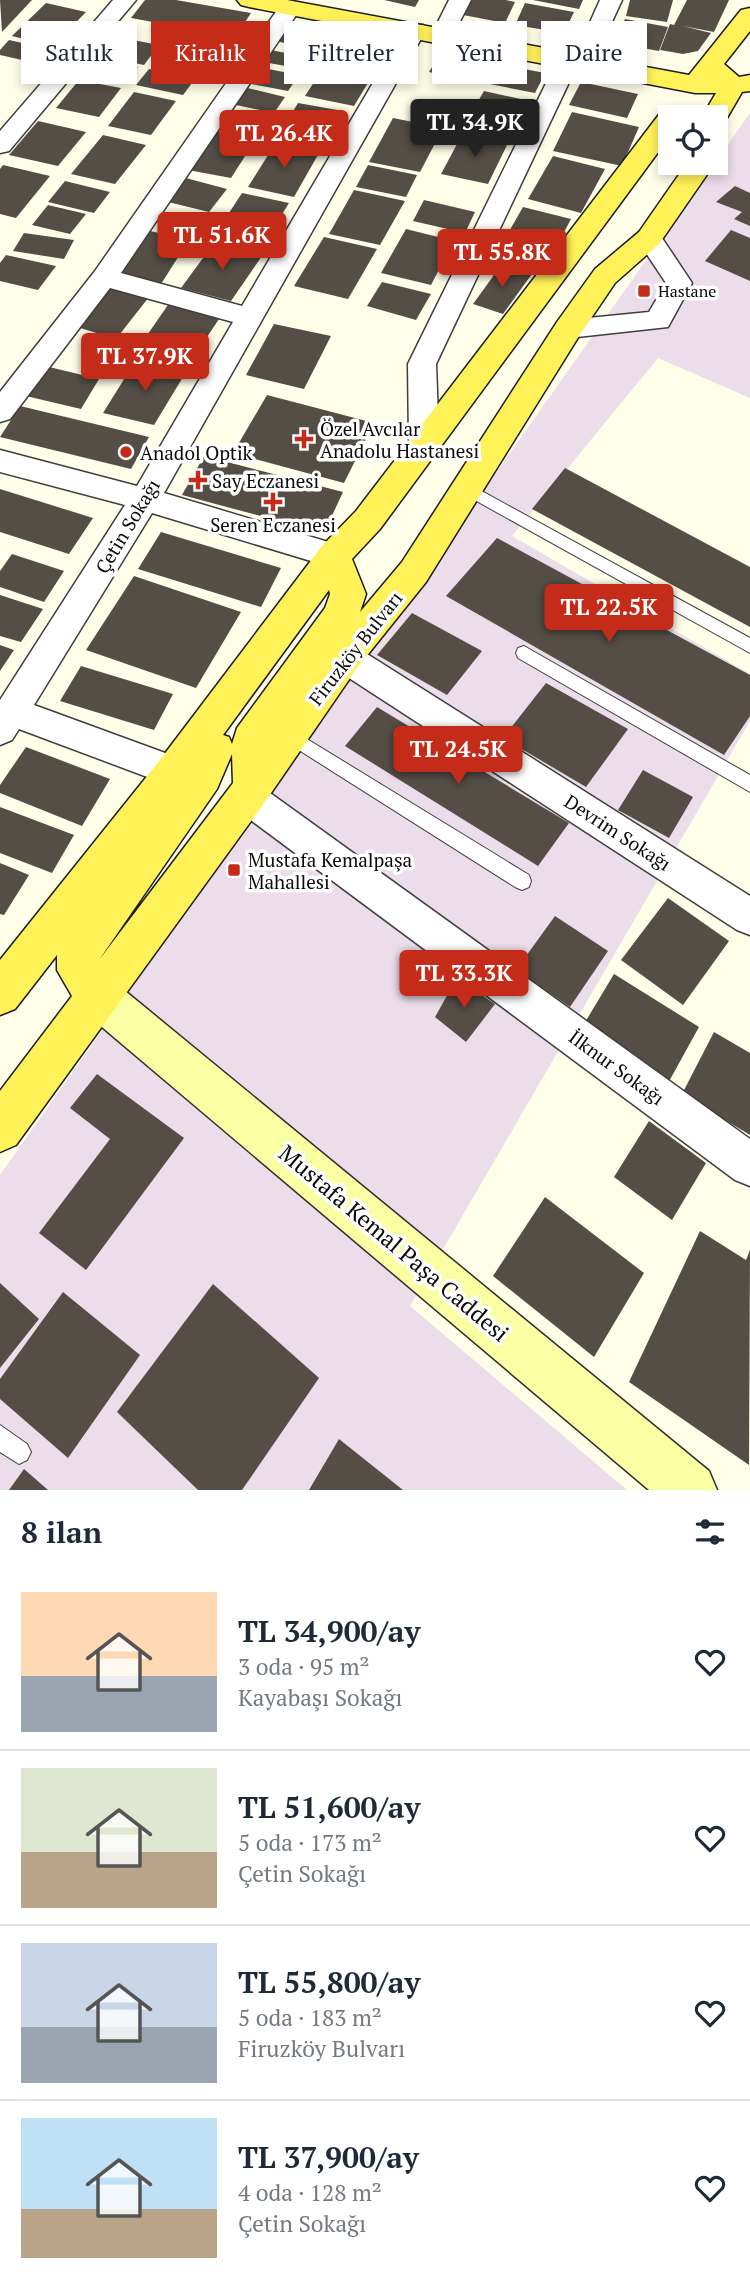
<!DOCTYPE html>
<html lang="tr">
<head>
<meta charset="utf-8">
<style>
  body { margin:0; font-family:"PT Serif",serif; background:#f6f6f7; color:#1f2937; height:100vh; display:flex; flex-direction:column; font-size:26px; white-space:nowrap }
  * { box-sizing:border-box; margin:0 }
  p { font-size:23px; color:#747a83 }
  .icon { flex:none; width:38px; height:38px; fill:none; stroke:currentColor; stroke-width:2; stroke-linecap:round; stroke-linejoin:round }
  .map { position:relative; height:1490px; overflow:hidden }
  .sheet { display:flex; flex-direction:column; background:#fff; flex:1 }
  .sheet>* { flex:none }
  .banner { position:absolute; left:21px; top:21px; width:709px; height:63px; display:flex; gap:14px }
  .controls { position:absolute; left:658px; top:105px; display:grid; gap:14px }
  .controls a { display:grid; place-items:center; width:70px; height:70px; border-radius:0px; background:#fff; box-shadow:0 4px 10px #0003; font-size:35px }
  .price { position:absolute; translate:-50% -60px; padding:0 16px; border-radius:7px; background:#c42c19; color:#fff; font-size:23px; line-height:46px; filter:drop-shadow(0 2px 4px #0008) }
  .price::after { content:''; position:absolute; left:50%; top:42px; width:21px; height:16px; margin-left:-10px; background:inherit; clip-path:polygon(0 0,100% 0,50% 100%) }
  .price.active { background:#222; color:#fff }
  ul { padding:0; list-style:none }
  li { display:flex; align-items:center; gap:21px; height:175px; padding:0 21px }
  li+li { border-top:2px solid #e0e1e3 }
  li span { display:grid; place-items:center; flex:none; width:196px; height:140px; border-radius:0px; color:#555 }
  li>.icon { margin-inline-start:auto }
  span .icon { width:84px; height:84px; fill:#fffc; stroke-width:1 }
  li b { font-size:30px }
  h2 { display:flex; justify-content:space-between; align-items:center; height:84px; padding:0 21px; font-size:30px }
  .tag { padding:0 24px; border-radius:0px; background:#fff; box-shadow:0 4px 10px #0003; font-size:24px; line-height:63px }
  .tag.active { background:#c42c19; color:#fff }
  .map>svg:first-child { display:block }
  .industrial { fill:#ebddea }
  .building { fill:#544e46 }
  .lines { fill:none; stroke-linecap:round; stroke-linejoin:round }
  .lane-casing { stroke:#3e3e3e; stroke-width:2 }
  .street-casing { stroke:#3e3e3e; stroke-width:3 }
  .secondary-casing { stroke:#2d2d2d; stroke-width:3 }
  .primary-casing { stroke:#1c1c1c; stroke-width:3 }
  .lane { fill:#fff; fill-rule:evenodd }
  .street { fill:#fff; fill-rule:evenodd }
  .secondary { fill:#fbffa3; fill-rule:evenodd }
  .primary { fill:#fff158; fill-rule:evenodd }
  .poi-dot { fill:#c42c19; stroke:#fff; stroke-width:2.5 }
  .labels { text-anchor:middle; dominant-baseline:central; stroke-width:7; stroke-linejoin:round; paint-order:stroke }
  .far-poi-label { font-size:16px; fill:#0b0b0b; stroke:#fff; text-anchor:start }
  .poi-label { font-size:19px; fill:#0b0b0b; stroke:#fff; text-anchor:start }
  .street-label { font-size:19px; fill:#0b0b0b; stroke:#fff }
  .near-street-label { font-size:23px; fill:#0b0b0b; stroke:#fff }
</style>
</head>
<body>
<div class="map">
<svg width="750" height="1490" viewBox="0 0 750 1490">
  <rect width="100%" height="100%" fill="#fffee8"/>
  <!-- industrial -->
  <path class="industrial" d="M750 113V398L658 358 512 536 750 674V721L410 1306 627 1490H0V1175Z"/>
  <!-- building -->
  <g class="building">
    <path d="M0 0H32L2 32Z"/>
    <path d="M145 0H176L251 13 235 37 131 18Z"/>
    <path d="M384 0H419L415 7Z"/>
    <path d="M471 0H506L515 2 505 23 463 15Z"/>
    <path d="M533 0H583L579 9Z"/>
    <path d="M630 0H673L667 22 626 16Z"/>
    <path d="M687 0H729L714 32 683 26 711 33 698 51 683 54 660 50 670 24 674 25Z"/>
    <path d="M46 3 86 12 53 46 12 36Z"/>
    <path d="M525 3 574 12 564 33 515 25Z"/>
    <path d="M625 19 668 27 659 51 615 43Z"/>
    <path d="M289 21 396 42 382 63 275 41Z"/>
    <path d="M183 31 228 40 215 56 170 47Z"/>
    <path d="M117 37 159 45 144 65 100 56Z"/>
    <path d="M9 40 53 50 40 64 0 55V50Z"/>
    <path d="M170 50 212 61 200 76 155 67Z"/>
    <path d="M271 50 310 58 303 69 263 62Z"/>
    <path d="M441 53 545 73 535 93 429 72Z"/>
    <path d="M93 57 138 67 125 83 79 74Z"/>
    <path d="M329 59 377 68 354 106 305 96Z"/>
    <path d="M258 67 299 75 288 91 246 83Z"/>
    <path d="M149 69 195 79 183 95 136 85Z"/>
    <path d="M79 80 121 88 99 117 56 108Z"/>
    <path d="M581 82 638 94 627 118 569 105Z"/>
    <path d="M243 87 285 97 274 113 231 104Z"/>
    <path d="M484 91 530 101 511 137 463 127Z"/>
    <path d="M134 92 176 101 151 135 108 126Z"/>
    <path d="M298 103 343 111 323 147 277 138Z"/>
    <path d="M229 109 266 117 255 133 218 125Z"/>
    <path d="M572 112 639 127 622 166 553 151Z"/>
    <path d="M393 118 443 128 420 172 369 162Z"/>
    <path d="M38 121 86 132 58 166 9 155Z"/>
    <path d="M214 131 256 139 231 178 188 170Z"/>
    <path d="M463 133 508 143 488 184 441 174Z"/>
    <path d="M103 135 146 145 115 184 71 174Z"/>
    <path d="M275 144 319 153 294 197 248 187Z"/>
    <path d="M553 156 605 169 581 213 528 199Z"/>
    <path d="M3 165 50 176 16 218 0 214V169Z"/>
    <path d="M368 165 417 175 406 197 356 187Z"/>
    <path d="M182 177 227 189 209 212 164 201Z"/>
    <path d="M65 181 110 192 94 213 48 202Z"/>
    <path d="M735 186 750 193V226L734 219 742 212 716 202Z"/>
    <path d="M354 190 405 201 380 245 329 234Z"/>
    <path d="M242 193 289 203 262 247 214 236Z"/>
    <path d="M424 200 475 212 465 233 413 221Z"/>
    <path d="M48 205 86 214 70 234 32 225Z"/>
    <path d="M523 207 571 219 544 270 495 256Z"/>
    <path d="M406 229 454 241 431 285 381 273Z"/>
    <path d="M146 230 189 240 161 284 116 274Z"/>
    <path d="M731 230 750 238V281L705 261Z"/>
    <path d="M24 233 74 240 64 259 13 251Z"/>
    <path d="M324 237 377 249 348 299 294 286Z"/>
    <path d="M214 243 262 256 231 301 181 288Z"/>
    <path d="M6 255 56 266 38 290 0 281V263Z"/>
    <path d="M502 264 532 274 503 314 473 304Z"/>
    <path d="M382 282 431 294 416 320 367 306Z"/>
    <path d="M111 285 149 297 116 339 77 327Z"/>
    <path d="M170 302 221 316 193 358 141 344Z"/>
    <path d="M274 324 331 336 304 389 246 375Z"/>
    <path d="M136 360 186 372 154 425 103 413Z"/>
    <path d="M45 366 99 379 81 409 26 396Z"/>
    <path d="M267 395 374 423 344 483 233 453Z"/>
    <path d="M20 406 149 437 131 469 0 437Z"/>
    <path d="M204 456 343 492 324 533 182 495Z"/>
    <path d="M565 468 750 567V627L532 509Z"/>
    <path d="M0 489 93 518 69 554 0 532Z"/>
    <path d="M161 532 281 568 261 607 138 569Z"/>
    <path d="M497 538 750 675V716L724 755 446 596Z"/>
    <path d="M12 554 64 571 44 602 0 587V571Z"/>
    <path d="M134 576 241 612 196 688 86 650Z"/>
    <path d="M0 595 43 609 21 642 0 636Z"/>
    <path d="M412 613 482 651 447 695 377 655Z"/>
    <path d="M0 645 14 650 0 671Z"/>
    <path d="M81 666 173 694 154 730 60 701Z"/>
    <path d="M546 683 628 729 586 787 503 738Z"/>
    <path d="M377 707 569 823 538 866 345 746Z"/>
    <path d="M26 747 110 779 82 826 0 793V785Z"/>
    <path d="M643 770 693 797 669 838 618 810Z"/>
    <path d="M0 807 74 835 52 873 0 853Z"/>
    <path d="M0 863 29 875 4 915 0 914Z"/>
    <path d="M668 898 729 941 683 1005 621 960Z"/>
    <path d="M555 916 608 951 570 1007 516 970Z"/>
    <path d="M614 974 699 1027 667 1085 581 1029Z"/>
    <path d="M457 978 495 1004 466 1042 435 1017Z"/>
    <path d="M714 1032 750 1053V1135L682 1094Z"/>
    <path d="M97 1074 184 1138 86 1270 39 1233 110 1139 70 1108Z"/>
    <path d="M649 1121 706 1163 672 1220 614 1177Z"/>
    <path d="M545 1197 644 1273 594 1357 493 1276Z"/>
    <path d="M700 1231 746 1260 750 1250 749 1465 629 1382Z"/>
    <path d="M0 1283 39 1319 0 1368Z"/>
    <path d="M213 1284 319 1378 242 1490H198L117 1412Z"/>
    <path d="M63 1292 140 1355 68 1458 0 1399V1379Z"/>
    <path d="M339 1439 403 1490H309Z"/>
    <path d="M24 1469 48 1490H9Z"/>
  </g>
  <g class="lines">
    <defs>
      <g id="lane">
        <path d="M467 483 750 638V653L462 493 459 489 462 485Z"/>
        <path d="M524 646 750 775V792L518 658 516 653 518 648Z"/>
        <path d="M289 728 529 875 531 881 529 887 522 890 515 887 283 740 280 735 283 730Z"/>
        <path d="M0 1425 27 1444 31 1452 27 1460 19 1464 0 1452Z"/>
      </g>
      <g id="street">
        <path d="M113 0H136L9 151 0 153V131Z"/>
        <path d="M449 0H471L457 27H441L438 22Z"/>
        <path d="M600 0H622L598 52H582L579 47Z"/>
        <path d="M290 1 298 3 301 8 121 273 242 306 404 30 407 25H423L426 30 164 493 345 547 350 556 345 565 334 568 152 513 34 705 187 761 192 772 187 783 174 787 19 729 12 740 0 745V700L125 505 0 472V450L137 486 233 322 110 288 10 419 0 422V392L95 271 282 3Z"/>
        <path d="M569 52 577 54 580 59 436 364 439 444 434 452 424 455 414 452 409 444 408 364 558 59 561 54Z"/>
        <path d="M649 230 658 232 692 283 668 327 568 338 558 336 554 329 558 322 568 320 649 312 666 283 636 238 640 232Z"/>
        <path d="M344 643 356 647 750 896V935L737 930 332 667 327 657 332 647Z"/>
        <path d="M246 780 259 785 750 1139V1186L735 1180 233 807 228 796 233 785Z"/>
      </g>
      <path id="secondary" d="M98 975 113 981 709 1471 717 1490H649L83 1011 76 996 83 981Z"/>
      <g id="primary">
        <path d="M237 0H287L689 75 741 10 750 8V31L724 64 739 77 750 75V91L742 92 724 123 716 125V117H702L716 93H695L249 7 241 5Z"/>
        <path d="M670 110 679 112 683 117H670V136L380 529 352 559 366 594 360 612 402 562 557 322 595 269 639 232 687 163H715L659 244 615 283 579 336 426 582 357 668 267 799 16 1145 0 1152V1091L72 996 57 970V955L15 1009 0 1015V960L160 760 322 546 356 511 661 112ZM329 590 330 594 325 608 237 728 232 744 229 737 223 735ZM232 754 233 783 99 960 217 789Z"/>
      </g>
    </defs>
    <!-- lane casing -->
    <use href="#lane" class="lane-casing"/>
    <!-- street casing -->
    <use href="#street" class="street-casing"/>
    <!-- secondary casing -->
    <use href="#secondary" class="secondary-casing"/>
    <!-- primary casing -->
    <use href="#primary" class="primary-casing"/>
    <!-- lane -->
    <use href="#lane" class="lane"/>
    <!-- street -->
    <use href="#street" class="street"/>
    <!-- secondary -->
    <use href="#secondary" class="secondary"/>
    <!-- primary -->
    <use href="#primary" class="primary"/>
  </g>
  <!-- markers -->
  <g class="poi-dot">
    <rect x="637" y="284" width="14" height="14" rx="3.5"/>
    <path d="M300.5 428.5h7v7h7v7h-7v7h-7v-7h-7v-7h7z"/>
    <circle cx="126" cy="452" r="7"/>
    <path d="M194.5 469.5h7v7h7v7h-7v7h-7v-7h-7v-7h7z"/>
    <path d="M269.5 491.5h7v7h7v7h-7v7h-7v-7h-7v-7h7z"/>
    <rect x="227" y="863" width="14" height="14" rx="3.5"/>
  </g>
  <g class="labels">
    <!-- far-poi labels -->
    <g class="far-poi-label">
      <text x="658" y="291">Hastane</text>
    </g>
    <!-- poi labels -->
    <g class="poi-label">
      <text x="320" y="428">Özel Avcılar<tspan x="320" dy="22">Anadolu Hastanesi</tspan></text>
      <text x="140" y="452">Anadol Optik</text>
      <text x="212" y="480">Say Eczanesi</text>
      <text x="273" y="524" text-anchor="middle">Seren Eczanesi</text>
      <text x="248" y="859">Mustafa Kemalpaşa<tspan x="248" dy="22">Mahallesi</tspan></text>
    </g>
    <!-- street labels -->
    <g class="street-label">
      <text transform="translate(127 526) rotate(-59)">Çetin Sokağı</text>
      <text transform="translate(355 648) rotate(-52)">Firuzköy Bulvarı</text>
      <text transform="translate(618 832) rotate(33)">Devrim Sokağı</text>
      <text transform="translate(617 1067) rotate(36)">İlknur Sokağı</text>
    </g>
    <!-- near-street labels -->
    <g class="near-street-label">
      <text transform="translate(394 1243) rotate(40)">Mustafa Kemal Paşa Caddesi</text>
    </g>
  </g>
</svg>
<div class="controls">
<a><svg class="icon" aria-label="locate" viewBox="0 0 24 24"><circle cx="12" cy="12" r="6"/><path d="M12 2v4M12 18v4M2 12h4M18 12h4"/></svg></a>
</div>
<b class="price active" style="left:475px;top:159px">TL 34.9K</b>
<b class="price" style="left:284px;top:170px">TL 26.4K</b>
<b class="price" style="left:222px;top:272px">TL 51.6K</b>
<b class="price" style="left:502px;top:289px">TL 55.8K</b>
<b class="price" style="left:145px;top:393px">TL 37.9K</b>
<b class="price" style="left:609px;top:644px">TL 22.5K</b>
<b class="price" style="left:458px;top:786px">TL 24.5K</b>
<b class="price" style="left:464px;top:1010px">TL 33.3K</b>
<div class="banner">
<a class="tag">Satılık</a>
<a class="tag active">Kiralık</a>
<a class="tag">Filtreler</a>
<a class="tag">Yeni</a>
<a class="tag">Daire</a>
</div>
</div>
<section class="sheet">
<h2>8 ilan<svg class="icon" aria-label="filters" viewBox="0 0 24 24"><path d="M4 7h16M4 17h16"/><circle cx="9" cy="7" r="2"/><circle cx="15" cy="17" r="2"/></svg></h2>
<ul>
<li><span style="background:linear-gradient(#ffd9b3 60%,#9aa5b1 0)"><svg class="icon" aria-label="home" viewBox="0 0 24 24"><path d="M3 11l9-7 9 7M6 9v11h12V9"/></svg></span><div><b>TL 34,900/ay</b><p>3 oda · 95 m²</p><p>Kayabaşı Sokağı</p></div><svg class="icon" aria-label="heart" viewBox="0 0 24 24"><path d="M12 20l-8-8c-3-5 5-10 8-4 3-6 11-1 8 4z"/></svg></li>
<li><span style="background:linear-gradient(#dfe7d0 60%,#b9a48a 0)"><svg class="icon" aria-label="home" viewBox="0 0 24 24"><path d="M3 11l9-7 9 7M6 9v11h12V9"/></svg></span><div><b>TL 51,600/ay</b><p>5 oda · 173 m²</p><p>Çetin Sokağı</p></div><svg class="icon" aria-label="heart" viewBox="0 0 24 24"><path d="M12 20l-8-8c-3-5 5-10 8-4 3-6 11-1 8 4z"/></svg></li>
<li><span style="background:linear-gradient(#c9d6e8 60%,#9aa5b1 0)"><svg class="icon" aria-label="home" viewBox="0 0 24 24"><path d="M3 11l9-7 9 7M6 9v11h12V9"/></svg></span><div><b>TL 55,800/ay</b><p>5 oda · 183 m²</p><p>Firuzköy Bulvarı</p></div><svg class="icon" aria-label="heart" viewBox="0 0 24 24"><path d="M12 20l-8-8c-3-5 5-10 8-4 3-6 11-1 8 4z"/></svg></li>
<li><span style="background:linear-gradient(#bfe0f5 65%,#b9a48a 0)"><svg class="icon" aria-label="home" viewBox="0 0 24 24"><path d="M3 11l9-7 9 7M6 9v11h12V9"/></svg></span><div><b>TL 37,900/ay</b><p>4 oda · 128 m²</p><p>Çetin Sokağı</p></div><svg class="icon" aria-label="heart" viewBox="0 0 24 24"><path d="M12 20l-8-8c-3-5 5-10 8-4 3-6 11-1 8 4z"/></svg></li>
</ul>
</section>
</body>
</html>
